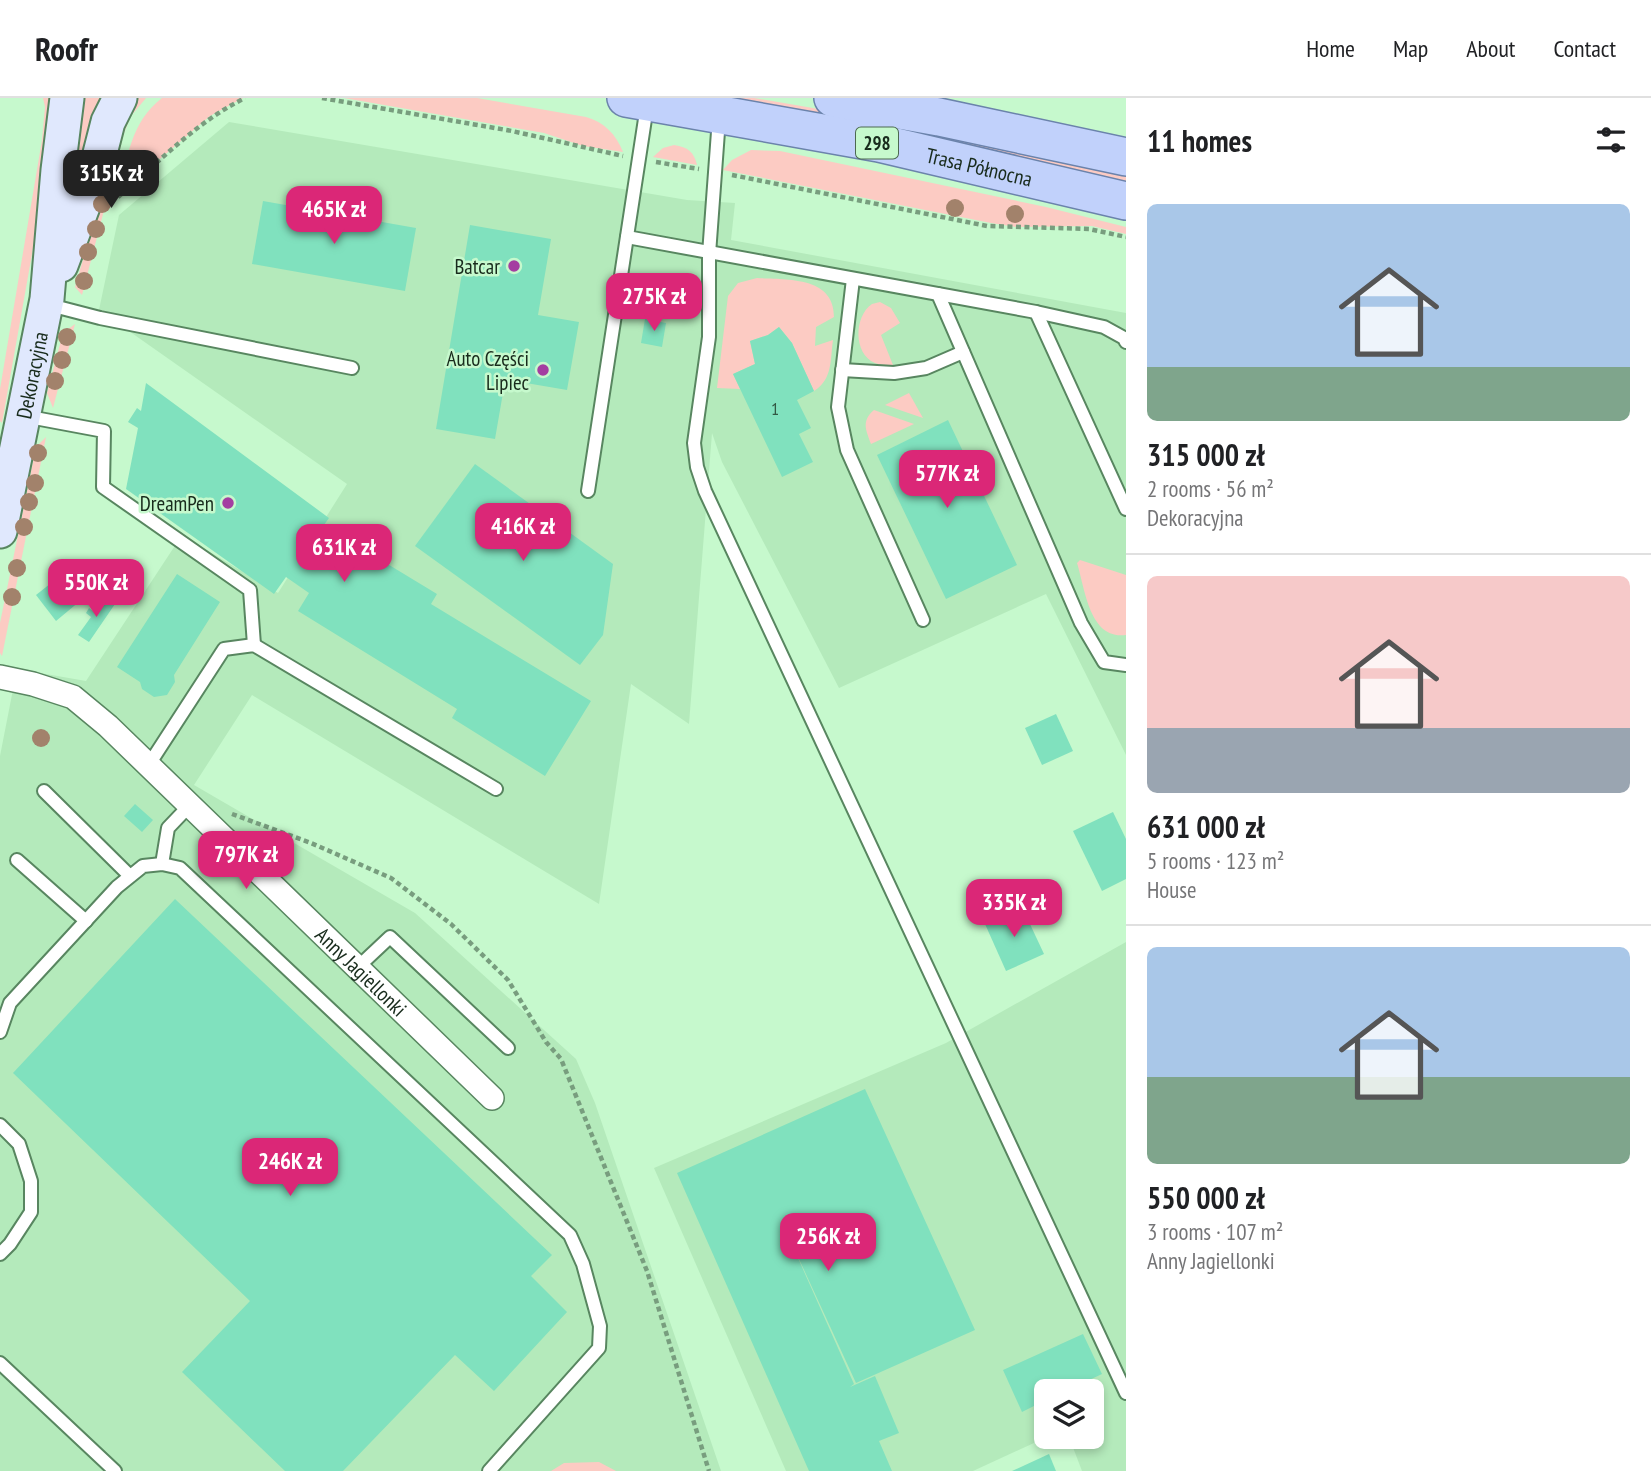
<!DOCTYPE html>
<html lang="en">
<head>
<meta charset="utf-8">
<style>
  body { margin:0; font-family:"PT Sans Narrow",sans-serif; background:#f2f2f2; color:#202124; height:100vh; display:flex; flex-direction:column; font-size:26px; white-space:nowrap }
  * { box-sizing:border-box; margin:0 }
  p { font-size:23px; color:#757577 }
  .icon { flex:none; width:38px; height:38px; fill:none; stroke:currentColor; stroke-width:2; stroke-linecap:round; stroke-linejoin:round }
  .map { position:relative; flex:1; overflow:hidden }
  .details { display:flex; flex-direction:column; background:#fff; width:525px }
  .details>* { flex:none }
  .fabs { position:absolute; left:1034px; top:1281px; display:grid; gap:14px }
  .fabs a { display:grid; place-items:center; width:70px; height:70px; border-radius:10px; background:#fff; box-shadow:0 4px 10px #0003; font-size:35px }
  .price { position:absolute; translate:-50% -60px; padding:0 16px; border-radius:14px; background:#db2777; color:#fff; font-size:23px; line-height:46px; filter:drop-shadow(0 2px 4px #0008) }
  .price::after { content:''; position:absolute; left:50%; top:42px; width:21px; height:16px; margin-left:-10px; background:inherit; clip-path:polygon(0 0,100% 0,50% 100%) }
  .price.active { background:#222; color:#fff }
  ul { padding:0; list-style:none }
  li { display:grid; align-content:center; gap:14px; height:371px; padding:0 21px }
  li+li { border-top:2px solid #e0e0e0 }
  li span { display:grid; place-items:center; height:217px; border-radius:10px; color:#555 }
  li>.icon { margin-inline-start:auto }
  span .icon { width:126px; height:126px; fill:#fffc; stroke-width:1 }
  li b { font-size:30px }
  h2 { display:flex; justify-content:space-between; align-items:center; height:84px; padding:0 21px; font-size:30px }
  header { display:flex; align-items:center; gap:42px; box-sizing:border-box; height:98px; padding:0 35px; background:#fff; border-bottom:2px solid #e0e0e0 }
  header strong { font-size:33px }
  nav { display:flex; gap:38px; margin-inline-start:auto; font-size:24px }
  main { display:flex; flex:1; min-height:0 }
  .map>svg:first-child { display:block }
  .built { fill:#b4eabb }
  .green { fill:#fccbc3 }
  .building { fill:#80e1be }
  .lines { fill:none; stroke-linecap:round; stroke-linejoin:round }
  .lane-casing { stroke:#588660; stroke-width:16 }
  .street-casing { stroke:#588660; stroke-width:26 }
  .secondary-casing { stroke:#588660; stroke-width:37 }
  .primary-casing { stroke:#6b83ab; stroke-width:40 }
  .path { stroke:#789d7e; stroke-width:4.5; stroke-dasharray:5 3.5; stroke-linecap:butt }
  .lane { stroke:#fff; stroke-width:12 }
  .street { stroke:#fff; stroke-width:23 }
  .secondary { stroke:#e0e8fd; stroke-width:33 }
  .primary { stroke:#c1d1fb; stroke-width:37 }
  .tree { fill:#a2826b }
  .poi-dot { fill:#a43ea1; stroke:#c6f9cd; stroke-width:2.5 }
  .labels { text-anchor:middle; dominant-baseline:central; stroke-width:5; stroke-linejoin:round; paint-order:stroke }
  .number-label { font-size:18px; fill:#325844 }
  .shield { fill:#c6f9cd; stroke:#4c6951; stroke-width:2 }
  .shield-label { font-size:19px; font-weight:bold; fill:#182b1c }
  .street-label { font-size:21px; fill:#182b1c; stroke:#c6f9cd }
  .poi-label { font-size:21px; fill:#182b1c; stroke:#c6f9cd; text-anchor:end }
</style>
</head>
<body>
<header>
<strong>Roofr</strong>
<nav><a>Home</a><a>Map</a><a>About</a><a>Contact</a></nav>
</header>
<main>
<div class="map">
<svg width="1126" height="1373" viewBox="0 0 1126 1373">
  <rect width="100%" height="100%" fill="#c6f9cd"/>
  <!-- built -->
  <g class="built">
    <path d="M229 24 687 102 735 105 731 142 1126 215V657L1046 496 839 590 722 364 712 335 689 626 631 586 599 806 252 597 194 687 415 815 576 961 595 1005 721 1373H0V658L17 571 86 583 182 437 278 495 347 386 99 212 119 117Z"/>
    <path d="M1126 844V1373H1082L1069 1339H1092V1293H1046L1047 1339 973 1373H786L654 1070 946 945Z"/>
  </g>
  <!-- green -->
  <g class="green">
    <path d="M43 0H59V4L2 325 0 323V291L42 42 45 9Z"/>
    <path d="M78 0H108L81 91 70 94Z"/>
    <path d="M130 0H146L131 18 124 35 82 197 75 189Z"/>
    <path d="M162 0H243L210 18 118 97C128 59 130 25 162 0Z"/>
    <path d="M344 0H477L586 19C604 24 616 36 623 54L583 48 544 35Z"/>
    <path d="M704 0H754L888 23 1126 74V89Z"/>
    <path d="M674 47C688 49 694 54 697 67L653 59 663 50Z"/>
    <path d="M751 52 780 53 1046 109 1126 129V136L1092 128 1016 129 991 125 723 72 732 62Z"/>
    <path d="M757 180C787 182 834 178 834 219L816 229 815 248 833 242C830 262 833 281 814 293L792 245 779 229 768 237 750 243 755 266 733 276 740 291 717 290 728 198 738 185Z"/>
    <path d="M880 204 891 210 900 225 881 237 893 267C887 267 880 267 875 265 853 256 854 218 872 206Z"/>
    <path d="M75 226 53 310 47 295 63 235Z"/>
    <path d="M909 295 923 320 885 307Z"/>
    <path d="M874 312 914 326 871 346C866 332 861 323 874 312Z"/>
    <path d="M46 339 2 558 0 555V525L36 349Z"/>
    <path d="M1080 462 1126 477V537C1089 542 1085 490 1077 465Z"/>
    <path d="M599 1364 616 1373H551L564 1365Z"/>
  </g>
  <!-- building -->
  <g class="building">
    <path d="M263 103 416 130 405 193 252 166Z"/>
    <path d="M470 127 551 141 538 217 579 224 567 292 526 285 525 293 504 289 495 341 436 331Z"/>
    <path d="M645 221 666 225 662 249 641 245Z"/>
    <path d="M779 229 792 245 814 293 797 302 811 330 799 336 813 364 782 379 733 276 755 266 750 243 768 237Z"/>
    <path d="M146 285 329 420 316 438 336 451 343 439 437 496 431 506 591 603 545 678 452 620 457 611 298 513 309 495 286 479 274 496 126 391 138 330 128 324 137 310 141 313Z"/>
    <path d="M948 322 1017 467 946 501 877 357Z"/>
    <path d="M475 366 613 466 603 537 580 567 415 448Z"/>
    <path d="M177 476 220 504 174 577 175 584 167 597 154 599 142 591 140 584 117 569Z"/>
    <path d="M60 478 80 503 56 523 36 497Z"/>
    <path d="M105 498 115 506 89 544 78 537 91 519 86 515 89 510 94 514Z"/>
    <path d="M1056 616 1073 653 1042 667 1025 630Z"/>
    <path d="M135 706 153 722 142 734 124 718Z"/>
    <path d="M1113 714 1126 741V781L1102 793 1073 733Z"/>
    <path d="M175 801 552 1157 531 1178 567 1214 494 1293 455 1257 343 1373H285L182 1274 250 1203 13 975Z"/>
    <path d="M1022 809 1044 856 1006 873 985 826Z"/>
    <path d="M865 991 975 1232 856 1285 782 1124 854 1286 850 1289 875 1278 899 1335 879 1343 892 1373H809L677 1075Z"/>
    <path d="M1083 1236 1102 1276 1066 1293H1046V1302L1022 1314 1003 1272Z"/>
    <path d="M1049 1356 1056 1373H1012Z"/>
  </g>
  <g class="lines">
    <defs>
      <g id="lane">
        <path d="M719 20 709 156V239L694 345 697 369 705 393 1126 1295"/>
        <path d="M627 139 1036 214 1104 229 1124 240 1126 244"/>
        <path d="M853 181 838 309 847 352 923 522"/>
        <path d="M938 196 1081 525 1104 564 1126 567"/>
        <path d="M46 206 100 220 352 270"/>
        <path d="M1036 214 1126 411"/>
        <path d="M842 272 894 275 926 270 963 254"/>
        <path d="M24 318 104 333 103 389 250 492 254 547"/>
        <path d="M588 393 647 8"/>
        <path d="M148 668 224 551 254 547 496 691"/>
        <path d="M44 693 130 778"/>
        <path d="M17 762 86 823"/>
        <path d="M162 766 168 730 189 708"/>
        <path d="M357 870 390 839 508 950"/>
        <path d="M0 934 10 905 117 789 143 768 162 766 180 770 570 1137 583 1166 600 1228 599 1250 489 1373"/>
        <path d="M0 1027 19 1046 31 1083V1114L10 1146 0 1156"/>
        <path d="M0 1265 115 1373"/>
      </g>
      <g id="street">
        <path id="s1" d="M0 579 33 586 73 599 108 628 492 1000"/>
      </g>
      <g id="secondary">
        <path d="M61 167 94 79 108 24 120 0"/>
        <path id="s2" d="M0 433 47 201 58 72 67 0"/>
      </g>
      <g id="primary">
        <path id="s3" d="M626 0 879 45 1126 103"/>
        <path d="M833 0 939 19 1126 59"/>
      </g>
    </defs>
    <!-- lane casing -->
    <use href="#lane" class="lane-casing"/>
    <!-- street casing -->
    <use href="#street" class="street-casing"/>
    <!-- secondary casing -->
    <use href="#secondary" class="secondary-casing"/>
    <!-- primary casing -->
    <use href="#primary" class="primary-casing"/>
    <!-- path -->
    <g class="path">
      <path d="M322 0 512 33 623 58"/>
      <path d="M656 64 699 71"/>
      <path d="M732 77 987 128 1089 131 1126 139"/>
      <path d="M118 99C159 64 196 24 245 0"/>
      <path d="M232 716 311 745 391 780 451 826 508 882 546 944 561 961 647 1173 709 1373"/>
    </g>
    <!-- lane -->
    <use href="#lane" class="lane"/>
    <!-- street -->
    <use href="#street" class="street"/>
    <!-- secondary -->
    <use href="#secondary" class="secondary"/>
    <!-- primary -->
    <use href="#primary" class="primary"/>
  </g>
  <!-- trees -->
  <g class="tree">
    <circle cx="102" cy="106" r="9"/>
    <circle cx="955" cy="110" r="9"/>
    <circle cx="1015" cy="116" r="9"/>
    <circle cx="96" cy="131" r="9"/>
    <circle cx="88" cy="154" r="9"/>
    <circle cx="84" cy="183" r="9"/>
    <circle cx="67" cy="239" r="9"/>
    <circle cx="62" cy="262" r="9"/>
    <circle cx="55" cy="283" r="9"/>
    <circle cx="38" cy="355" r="9"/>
    <circle cx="35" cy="385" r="9"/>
    <circle cx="29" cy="404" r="9"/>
    <circle cx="24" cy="429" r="9"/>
    <circle cx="17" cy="470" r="9"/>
    <circle cx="12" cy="499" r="9"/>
    <circle cx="41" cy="640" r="9"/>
  </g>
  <!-- markers -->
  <g class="poi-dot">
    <circle cx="514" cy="168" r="7"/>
    <circle cx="543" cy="272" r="7"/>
    <circle cx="228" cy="405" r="7"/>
  </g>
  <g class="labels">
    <!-- number labels -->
    <g class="number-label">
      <text x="775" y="310">1</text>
    </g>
    <!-- shield labels -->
    <rect class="shield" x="856" y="29.5" width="42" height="31" rx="5"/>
    <g class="shield-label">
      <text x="877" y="45">298</text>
    </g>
    <!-- street labels -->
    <g class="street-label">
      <text stroke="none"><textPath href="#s3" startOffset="360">Trasa Północna</textPath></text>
      <text stroke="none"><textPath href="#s2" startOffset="159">Dekoracyjna</textPath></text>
      <text stroke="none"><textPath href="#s1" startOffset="474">Anny Jagiellonki</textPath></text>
    </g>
    <!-- poi labels -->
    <g class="poi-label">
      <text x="500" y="168">Batcar</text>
      <text x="529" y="260">Auto Części<tspan x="529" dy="24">Lipiec</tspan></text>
      <text x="214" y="405">DreamPen</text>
    </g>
  </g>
</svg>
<div class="fabs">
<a><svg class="icon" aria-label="layers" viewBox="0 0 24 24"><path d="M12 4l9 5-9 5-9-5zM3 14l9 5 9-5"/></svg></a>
</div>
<b class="price active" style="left:111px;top:112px">315K zł</b>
<b class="price" style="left:334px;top:148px">465K zł</b>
<b class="price" style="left:654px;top:235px">275K zł</b>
<b class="price" style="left:947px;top:412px">577K zł</b>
<b class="price" style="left:523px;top:465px">416K zł</b>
<b class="price" style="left:344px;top:486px">631K zł</b>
<b class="price" style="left:96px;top:521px">550K zł</b>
<b class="price" style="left:246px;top:793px">797K zł</b>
<b class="price" style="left:1014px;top:841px">335K zł</b>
<b class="price" style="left:290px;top:1100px">246K zł</b>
<b class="price" style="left:828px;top:1175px">256K zł</b>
</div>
<section class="details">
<h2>11 homes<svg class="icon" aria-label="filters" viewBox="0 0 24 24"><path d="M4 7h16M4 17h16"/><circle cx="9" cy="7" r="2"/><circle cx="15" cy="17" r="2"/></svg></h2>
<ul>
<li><span style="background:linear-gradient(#a9c7e8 75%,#7fa58c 0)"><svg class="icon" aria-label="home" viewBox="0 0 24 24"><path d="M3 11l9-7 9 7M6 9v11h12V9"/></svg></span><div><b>315 000 zł</b><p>2 rooms · 56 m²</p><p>Dekoracyjna</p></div></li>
<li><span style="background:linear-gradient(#f6c9c9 70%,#9aa5b1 0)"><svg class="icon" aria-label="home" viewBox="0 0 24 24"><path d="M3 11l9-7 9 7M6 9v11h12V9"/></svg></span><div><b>631 000 zł</b><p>5 rooms · 123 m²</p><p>House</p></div></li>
<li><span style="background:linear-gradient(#a9c7e8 60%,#7fa58c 0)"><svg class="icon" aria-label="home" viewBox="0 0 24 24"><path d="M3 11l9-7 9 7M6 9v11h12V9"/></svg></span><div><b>550 000 zł</b><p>3 rooms · 107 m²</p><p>Anny Jagiellonki</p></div></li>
</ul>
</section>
</main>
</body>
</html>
